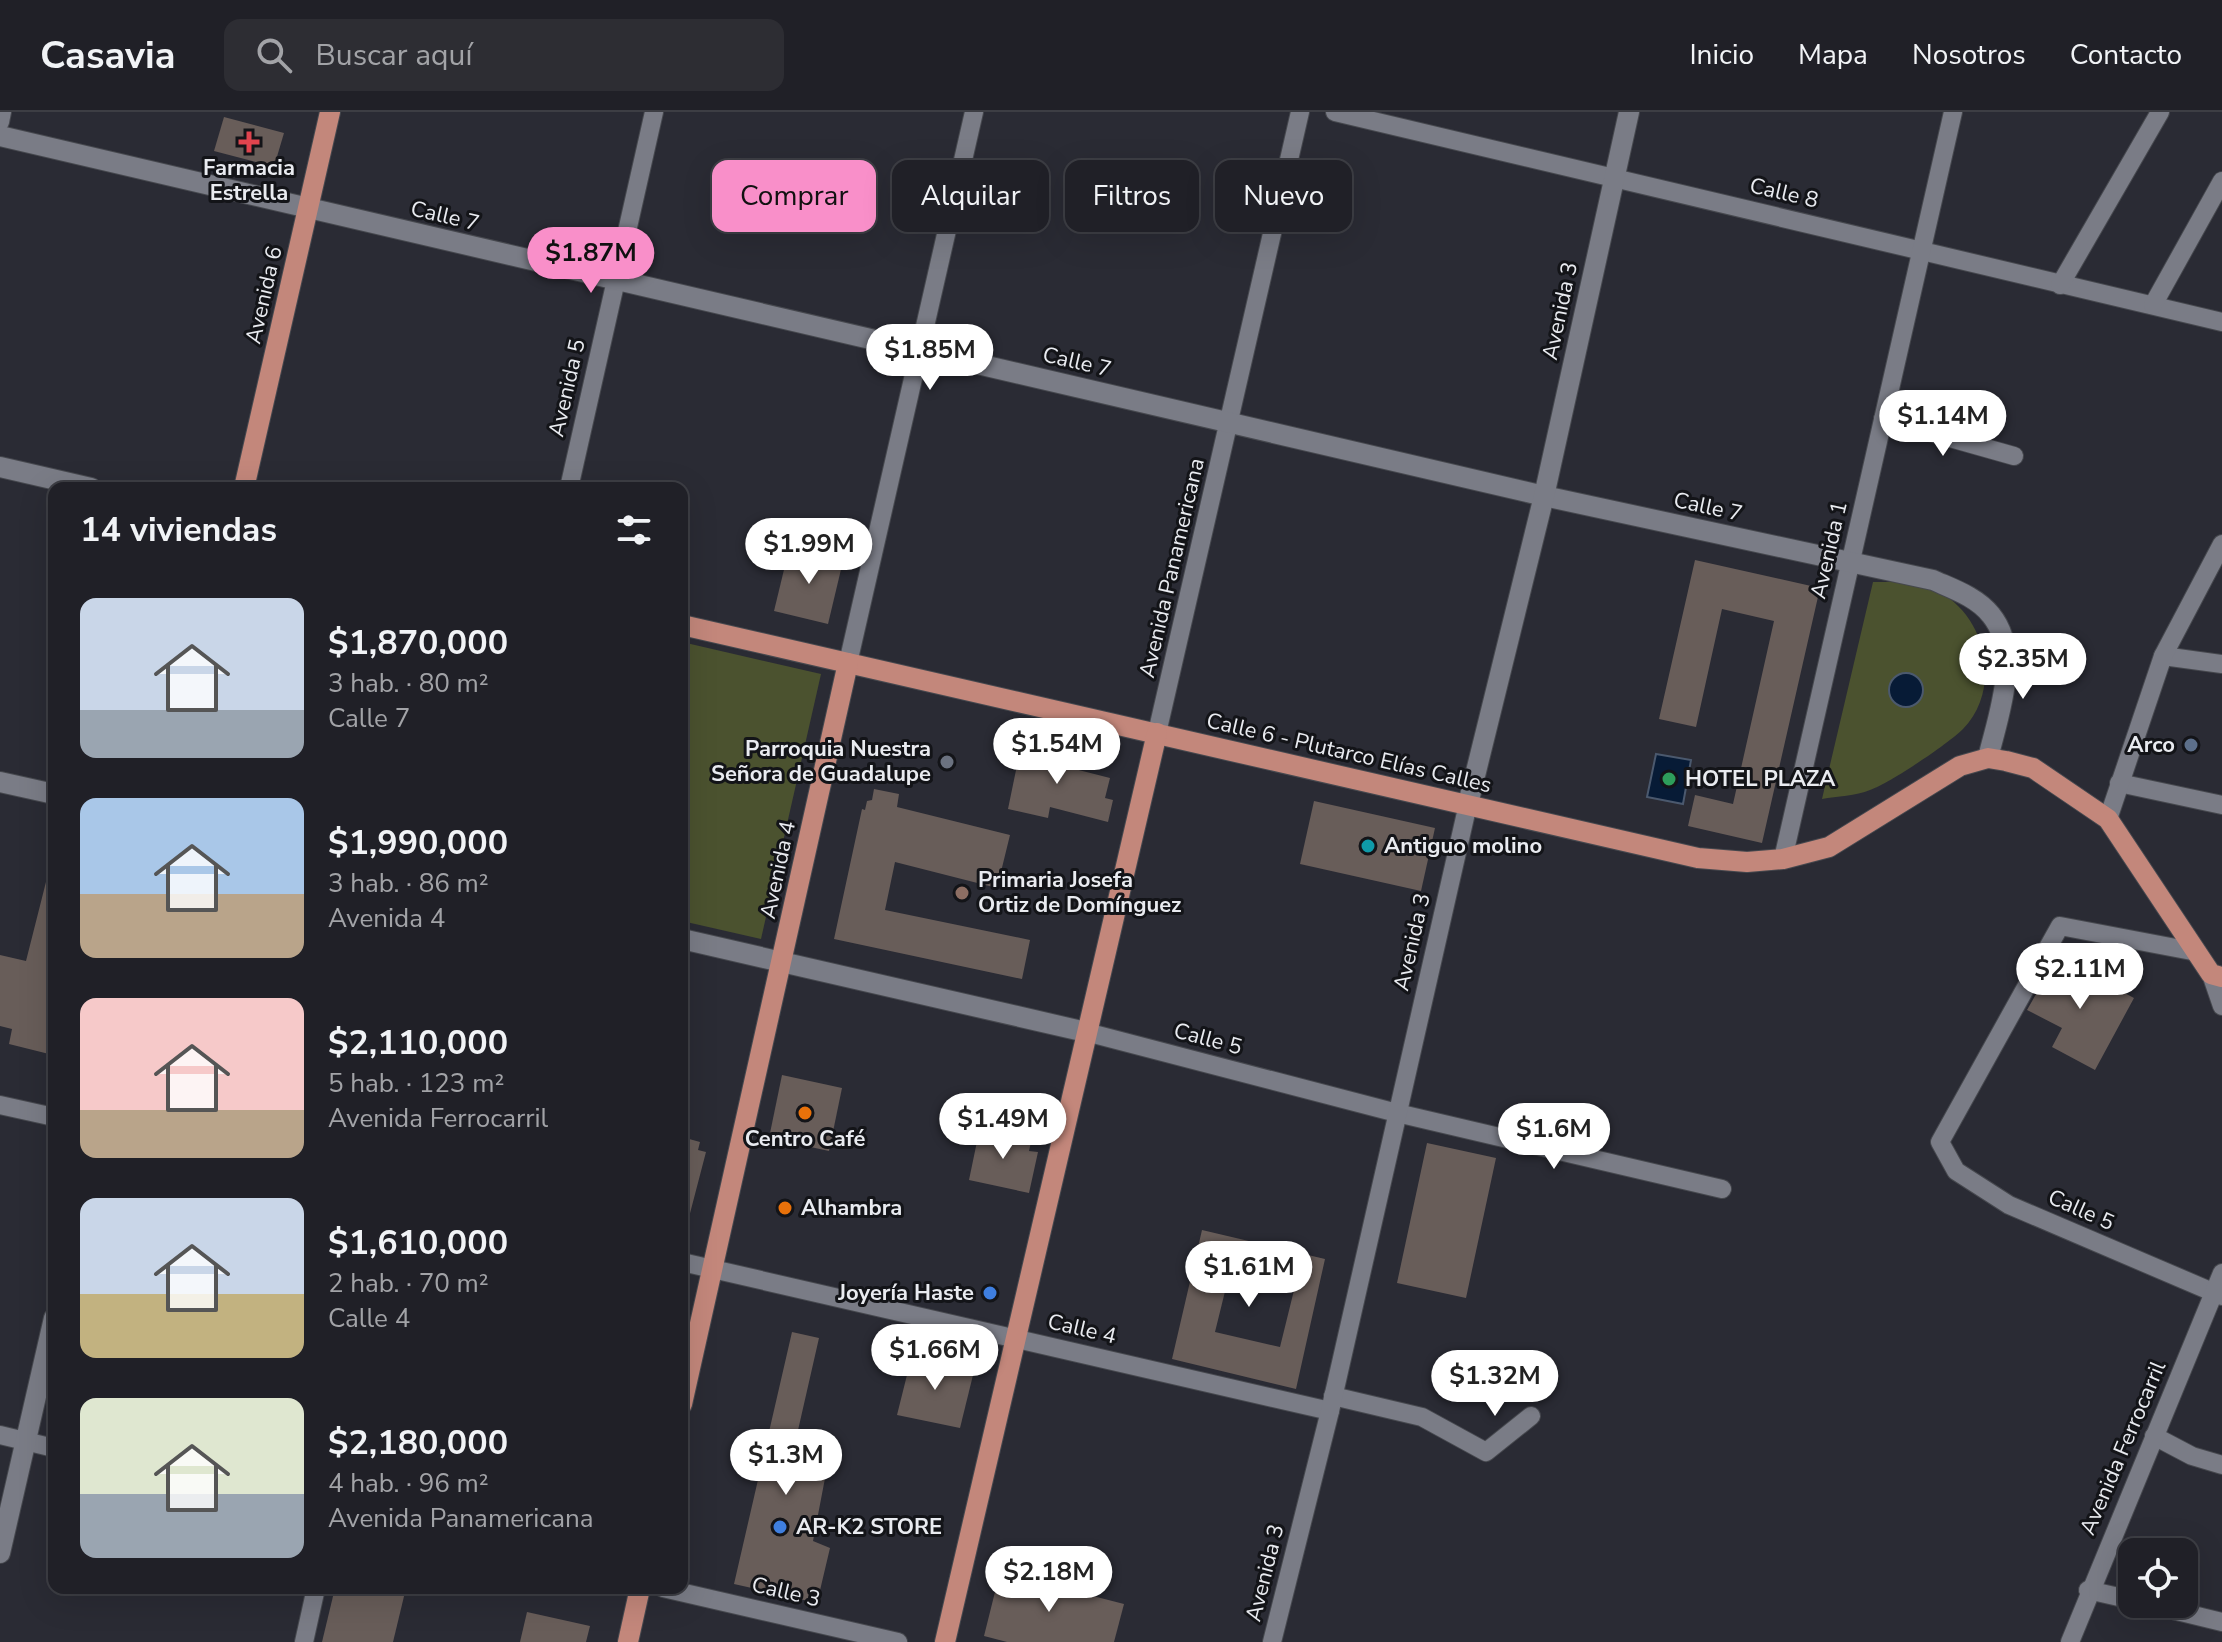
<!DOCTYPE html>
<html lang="es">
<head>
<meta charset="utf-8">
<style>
  body { margin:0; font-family:"Nunito Sans",sans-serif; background:#2d2d33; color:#f1f3f6; height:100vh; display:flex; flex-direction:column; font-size:30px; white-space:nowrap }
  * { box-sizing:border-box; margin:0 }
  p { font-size:26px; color:#a2a3a7 }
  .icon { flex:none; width:44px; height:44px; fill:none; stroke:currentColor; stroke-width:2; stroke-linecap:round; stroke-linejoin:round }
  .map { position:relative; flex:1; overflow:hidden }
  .side { position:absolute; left:48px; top:370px; width:640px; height:1112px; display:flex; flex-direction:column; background:#202027; border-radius:16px; box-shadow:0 8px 32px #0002,0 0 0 2px #3d3e44 }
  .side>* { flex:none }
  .banner { position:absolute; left:712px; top:48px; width:760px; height:72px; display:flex; gap:16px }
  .controls { position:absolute; left:2118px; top:1426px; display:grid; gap:16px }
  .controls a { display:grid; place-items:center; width:80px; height:80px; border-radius:16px; background:#202027; box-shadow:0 8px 32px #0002,0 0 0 2px #3d3e44; font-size:40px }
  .price { position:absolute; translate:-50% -68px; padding:0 18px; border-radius:28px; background:#fff; color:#222; font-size:26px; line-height:52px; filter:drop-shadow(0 2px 4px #0008) }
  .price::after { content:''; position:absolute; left:50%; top:48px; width:24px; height:18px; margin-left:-12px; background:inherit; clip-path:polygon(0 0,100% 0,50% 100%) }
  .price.active { background:#f98fc9; color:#111 }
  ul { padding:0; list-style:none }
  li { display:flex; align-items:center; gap:24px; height:200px; padding:0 32px }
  li span { display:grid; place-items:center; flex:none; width:224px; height:160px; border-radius:16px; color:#555 }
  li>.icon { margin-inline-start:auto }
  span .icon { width:96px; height:96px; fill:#fffc; stroke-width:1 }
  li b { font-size:34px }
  h2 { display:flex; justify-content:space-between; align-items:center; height:96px; padding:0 32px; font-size:34px }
  .chip { padding:0 28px; border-radius:16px; background:#202027; box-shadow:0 8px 32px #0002,0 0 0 2px #3d3e44; font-size:28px; line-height:72px }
  .chip.active { background:#f98fc9; color:#111 }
  header { display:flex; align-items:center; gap:48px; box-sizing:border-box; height:112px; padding:0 40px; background:#202027; border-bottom:2px solid #3d3e44 }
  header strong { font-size:38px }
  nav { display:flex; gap:44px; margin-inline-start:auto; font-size:28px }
  .search { width:560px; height:72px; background:#2d2d33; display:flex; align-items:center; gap:20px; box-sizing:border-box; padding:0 28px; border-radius:16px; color:#a2a3a7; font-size:30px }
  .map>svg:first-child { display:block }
  .green { fill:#4b522f }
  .water { fill:#071b36; stroke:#4b596e; stroke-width:2 }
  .building { fill:#685d59; fill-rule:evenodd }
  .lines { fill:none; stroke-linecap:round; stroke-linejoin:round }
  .minor-casing { stroke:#46484e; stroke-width:20 }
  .tertiary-casing { stroke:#46484e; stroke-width:22 }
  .secondary-casing { stroke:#46484e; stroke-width:22 }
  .primary-casing { stroke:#46484e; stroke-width:22 }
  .minor { stroke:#7a7c86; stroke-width:18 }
  .tertiary { stroke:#7a7c86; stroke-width:20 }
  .secondary { stroke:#7a7c86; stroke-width:20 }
  .primary { stroke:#c3877b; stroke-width:20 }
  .health-dot { fill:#e0444e; stroke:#131418; stroke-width:3 }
  .service-dot { fill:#5c6f8a; stroke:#131418; stroke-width:3 }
  .worship-dot { fill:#6b7280; stroke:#131418; stroke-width:3 }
  .leisure-dot { fill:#2e9e5b; stroke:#131418; stroke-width:3 }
  .culture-dot { fill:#0f9aa8; stroke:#131418; stroke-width:3 }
  .education-dot { fill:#8d6e63; stroke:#131418; stroke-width:3 }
  .food-dot { fill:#e8710a; stroke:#131418; stroke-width:3 }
  .shop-dot { fill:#3f7fe0; stroke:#131418; stroke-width:3 }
  .labels { text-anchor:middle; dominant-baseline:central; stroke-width:6; stroke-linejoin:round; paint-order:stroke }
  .poi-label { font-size:22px; font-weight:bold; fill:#e9ebf0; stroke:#131418; text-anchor:start }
  .street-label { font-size:22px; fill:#e9ebf0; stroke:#131418 }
</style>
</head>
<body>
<header>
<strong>Casavia</strong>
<div class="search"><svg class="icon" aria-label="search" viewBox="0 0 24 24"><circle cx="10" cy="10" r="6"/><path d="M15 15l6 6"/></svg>Buscar aquí</div>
<nav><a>Inicio</a><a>Mapa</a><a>Nosotros</a><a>Contacto</a></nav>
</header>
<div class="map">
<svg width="2222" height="1530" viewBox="0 0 2222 1530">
  <rect width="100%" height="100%" fill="#2a2b34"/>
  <!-- green -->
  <g class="green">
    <path d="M1873 470C1895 470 1919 469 1939 480 1987 505 2002 577 1963 617 1948 632 1890 671 1870 678 1856 684 1837 684 1822 687Z"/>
    <path d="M682 530 821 562 761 827 682 809Z"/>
  </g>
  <!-- water -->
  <g class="water">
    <circle cx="1906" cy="578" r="17"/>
    <path d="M1656 642 1691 648 1683 692 1647 685Z"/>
  </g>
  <!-- building -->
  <g class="building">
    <path d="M224 5 284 21 276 48 267 53 214 39Z"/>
    <path d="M789 437 843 449 828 512 774 499Z"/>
    <path d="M1695 448 1820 476 1762 731 1688 714 1695 683 1733 692 1774 509 1722 497 1696 615 1659 607Z"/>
    <path d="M1022 629 1063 638 1059 653 1110 666 1105 686 1113 688 1108 710 1050 695 1048 706 1008 697Z"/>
    <path d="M874 677 899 682 897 695 1010 723 997 776 895 750 885 798 1030 828 1022 867 834 827 862 697 865 698 867 689 872 688Z"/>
    <path d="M1314 689 1435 716 1421 779 1300 752Z"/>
    <path d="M48 762 54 763V923L49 942 9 932 12 917 0 914V843L26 849Z"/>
    <path d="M2057 845 2134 886 2095 958 2052 935 2062 916 2027 898Z"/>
    <path d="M782 963 842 976 829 1039 769 1026Z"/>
    <path d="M980 1015 1031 1030 1029 1039 1038 1040 1029 1081 969 1068Z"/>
    <path d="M682 1025 700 1030 698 1038 706 1040 688 1109H682Z"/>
    <path d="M1427 1031 1496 1046 1466 1186 1397 1171Z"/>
    <path d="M1202 1118 1325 1147 1296 1277 1172 1247ZM1232 1151 1297 1166 1280 1235 1215 1220Z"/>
    <path d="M792 1220 819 1226 791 1349 826 1361 813 1429 830 1436 817 1491 734 1472Z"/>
    <path d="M912 1243 974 1259 960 1316 897 1303Z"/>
    <path d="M1000 1460 1124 1492 1114 1530H1007L984 1524Z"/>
    <path d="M335 1476H406L393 1530H322Z"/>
    <path d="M527 1500 590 1514 586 1530H520Z"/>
  </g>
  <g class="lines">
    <defs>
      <g id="minor">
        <path d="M1335 0 2222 210"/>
        <path d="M0 10 2 0"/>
        <path d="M2060 173 2160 0"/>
        <path d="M2153 193 2222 69"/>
        <path d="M1883 307 2014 344"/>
        <path d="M569 376 654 0"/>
        <path d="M2163 544 2222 552"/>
        <path d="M848 551 974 0"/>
        <path d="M1157 621 1300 0"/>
        <path d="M2119 671 2222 693"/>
        <path d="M2108 707 2163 544 2222 432"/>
        <path d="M1783 747 1953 0"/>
        <path d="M2197 840 2060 814 1940 1030 1956 1059 2009 1093 2222 1184"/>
        <path d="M2211 862 2222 894"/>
        <path d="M1086 920 1397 1001 1722 1077"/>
        <path d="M0 993 54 1005"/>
        <path d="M682 1150 1330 1299"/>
        <path d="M1333 1284 1422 1305 1486 1340 1531 1304"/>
        <path d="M0 1323 54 1336"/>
        <path d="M2154 1324 2192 1344 2222 1353"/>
        <path d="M663 1476 898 1530"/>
        <path d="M2088 1478 2132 1488"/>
        <path d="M2148 1492 2222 1510"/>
        <path d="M304 1530 316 1476"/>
        <path d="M1272 1530 1330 1299 1468 692"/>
        <path d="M2070 1530 2222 1161"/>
      </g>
      <g id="tertiary">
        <path d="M0 24 1544 384 1933 468C1953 477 1977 485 1991 503 2022 541 1998 604 1988 646"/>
        <path d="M0 355 91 376"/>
        <path d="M0 670 54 682"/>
        <path d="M682 827 1086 920"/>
      </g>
      <g id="secondary">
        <path d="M1468 692 1544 384 1629 0"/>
        <path d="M0 1441 54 1206"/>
      </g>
      <g id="primary">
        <path d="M244 376 330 0"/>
        <path d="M682 513 1698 746 1747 750 1783 747 1829 735 1960 654 1988 646 2006 649 2033 656 2108 707 2211 862 2222 865"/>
        <path d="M682 1292 848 551"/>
        <path d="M628 1530 640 1476"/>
        <path d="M945 1530 1157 621"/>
      </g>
    </defs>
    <!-- minor casing -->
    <use href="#minor" class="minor-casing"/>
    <!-- tertiary casing -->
    <use href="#tertiary" class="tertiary-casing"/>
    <!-- secondary casing -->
    <use href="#secondary" class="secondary-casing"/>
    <!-- primary casing -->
    <use href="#primary" class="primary-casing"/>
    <!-- minor -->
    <use href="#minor" class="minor"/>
    <!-- tertiary -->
    <use href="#tertiary" class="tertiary"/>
    <!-- secondary -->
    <use href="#secondary" class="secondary"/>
    <!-- primary -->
    <use href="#primary" class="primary"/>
  </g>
  <!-- markers -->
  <path class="health-dot" d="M245 18h8v8h8v8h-8v8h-8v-8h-8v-8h8z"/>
  <circle class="service-dot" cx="2191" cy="633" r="8"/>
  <circle class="worship-dot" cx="947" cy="650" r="8"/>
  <circle class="leisure-dot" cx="1669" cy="667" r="8"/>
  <circle class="culture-dot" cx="1368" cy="734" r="8"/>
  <circle class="education-dot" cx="962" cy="781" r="8"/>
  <g class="food-dot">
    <circle cx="805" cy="1001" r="8"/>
    <circle cx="785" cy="1096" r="8"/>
  </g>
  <g class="shop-dot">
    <circle cx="990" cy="1181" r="8"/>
    <circle cx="780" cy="1415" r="8"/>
  </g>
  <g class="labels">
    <!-- poi labels -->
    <g class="poi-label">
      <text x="249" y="56" text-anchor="middle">Farmacia<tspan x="249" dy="25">Estrella</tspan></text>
      <text x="2175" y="633" text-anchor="end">Arco</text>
      <text x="931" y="637" text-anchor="end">Parroquia Nuestra<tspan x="931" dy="25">Señora de Guadalupe</tspan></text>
      <text x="1685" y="667">HOTEL PLAZA</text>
      <text x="1384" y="734">Antiguo molino</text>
      <text x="978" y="768">Primaria Josefa<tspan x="978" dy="25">Ortiz de Domínguez</tspan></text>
      <text x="805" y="1027" text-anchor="middle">Centro Café</text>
      <text x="801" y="1096">Alhambra</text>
      <text x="974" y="1181" text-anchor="end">Joyería Haste</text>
      <text x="796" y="1415">AR-K2 STORE</text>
    </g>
    <!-- street labels -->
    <g class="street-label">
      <text transform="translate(1784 81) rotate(13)">Calle 8</text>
      <text transform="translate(445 104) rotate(13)">Calle 7</text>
      <text transform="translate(264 183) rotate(-77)">Avenida 6</text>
      <text transform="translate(1560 199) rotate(-78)">Avenida 3</text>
      <text transform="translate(1077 250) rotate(13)">Calle 7</text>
      <text transform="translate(567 276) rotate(-77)">Avenida 5</text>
      <text transform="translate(1708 395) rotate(12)">Calle 7</text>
      <text transform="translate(1829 438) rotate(-77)">Avenida 1</text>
      <text transform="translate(1172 456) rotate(-77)">Avenida Panamericana</text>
      <text transform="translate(1349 641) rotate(13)">Calle 6 - Plutarco Elías Calles</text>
      <text transform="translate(778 758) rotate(-78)">Avenida 4</text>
      <text transform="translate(1412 830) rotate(-77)">Avenida 3</text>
      <text transform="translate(1208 927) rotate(15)">Calle 5</text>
      <text transform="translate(2081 1098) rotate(24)">Calle 5</text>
      <text transform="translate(1082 1217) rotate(13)">Calle 4</text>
      <text transform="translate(2123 1336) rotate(-67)">Avenida Ferrocarril</text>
      <text transform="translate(1265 1461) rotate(-76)">Avenida 3</text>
      <text transform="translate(786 1480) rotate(13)">Calle 3</text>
    </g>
  </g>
</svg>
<div class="controls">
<a><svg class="icon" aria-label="locate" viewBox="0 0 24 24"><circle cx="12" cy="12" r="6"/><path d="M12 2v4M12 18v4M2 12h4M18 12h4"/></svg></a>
</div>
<b class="price active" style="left:591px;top:183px">$1.87M</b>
<b class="price" style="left:930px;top:280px">$1.85M</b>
<b class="price" style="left:1943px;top:346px">$1.14M</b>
<b class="price" style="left:809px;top:474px">$1.99M</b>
<b class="price" style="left:2023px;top:589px">$2.35M</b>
<b class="price" style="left:1057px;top:674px">$1.54M</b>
<b class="price" style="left:2080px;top:899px">$2.11M</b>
<b class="price" style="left:1003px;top:1049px">$1.49M</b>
<b class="price" style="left:1554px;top:1059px">$1.6M</b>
<b class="price" style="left:1249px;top:1197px">$1.61M</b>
<b class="price" style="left:935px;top:1280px">$1.66M</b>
<b class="price" style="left:1495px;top:1306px">$1.32M</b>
<b class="price" style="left:786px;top:1385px">$1.3M</b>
<b class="price" style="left:1049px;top:1502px">$2.18M</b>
<div class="banner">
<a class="chip active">Comprar</a>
<a class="chip">Alquilar</a>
<a class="chip">Filtros</a>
<a class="chip">Nuevo</a>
</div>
<section class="side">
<h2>14 viviendas<svg class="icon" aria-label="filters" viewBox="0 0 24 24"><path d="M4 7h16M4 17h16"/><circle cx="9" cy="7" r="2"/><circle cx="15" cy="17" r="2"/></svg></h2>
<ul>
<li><span style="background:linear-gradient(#c9d6e8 70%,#9aa5b1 0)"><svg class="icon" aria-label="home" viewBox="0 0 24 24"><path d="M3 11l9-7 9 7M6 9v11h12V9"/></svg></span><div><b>$1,870,000</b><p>3 hab. · 80 m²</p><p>Calle 7</p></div></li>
<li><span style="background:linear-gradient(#a9c7e8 60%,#b9a48a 0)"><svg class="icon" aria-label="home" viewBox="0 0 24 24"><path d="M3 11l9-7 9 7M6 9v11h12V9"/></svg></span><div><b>$1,990,000</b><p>3 hab. · 86 m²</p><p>Avenida 4</p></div></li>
<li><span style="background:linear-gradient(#f6c9c9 70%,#b9a48a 0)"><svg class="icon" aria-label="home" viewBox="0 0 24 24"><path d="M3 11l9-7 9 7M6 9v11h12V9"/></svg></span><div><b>$2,110,000</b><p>5 hab. · 123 m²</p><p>Avenida Ferrocarril</p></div></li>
<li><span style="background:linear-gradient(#c9d6e8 60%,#c2b280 0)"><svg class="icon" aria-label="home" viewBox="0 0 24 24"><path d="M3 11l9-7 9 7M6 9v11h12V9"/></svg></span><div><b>$1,610,000</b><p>2 hab. · 70 m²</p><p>Calle 4</p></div></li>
<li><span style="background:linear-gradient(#dfe7d0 60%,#9aa5b1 0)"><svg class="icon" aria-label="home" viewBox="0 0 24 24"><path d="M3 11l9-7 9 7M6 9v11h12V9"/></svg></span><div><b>$2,180,000</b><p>4 hab. · 96 m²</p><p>Avenida Panamericana</p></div></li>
</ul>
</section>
</div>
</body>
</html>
